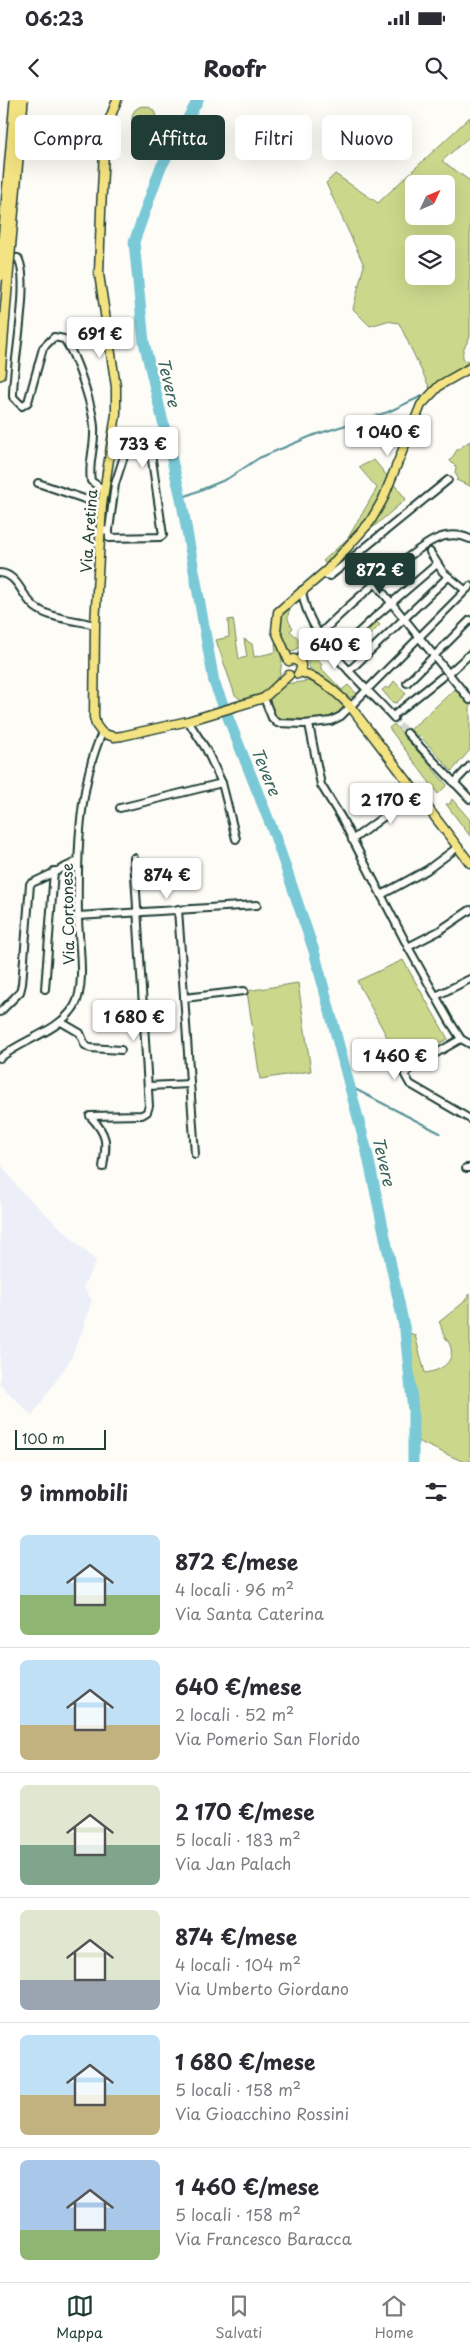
<!DOCTYPE html>
<html lang="it">
<head>
<meta charset="utf-8">
<style>
  body { margin:0; font-family:"Playpen Sans",sans-serif; background:#f7f7f7; color:#2b2b33; height:100vh; display:flex; flex-direction:column; font-size:19px; white-space:nowrap }
  * { box-sizing:border-box; margin:0 }
  p { font-size:16px; color:#7c7c81 }
  .icon { flex:none; width:28px; height:28px; fill:none; stroke:currentColor; stroke-width:2; stroke-linecap:round; stroke-linejoin:round }
  .map { position:relative; height:1362px; overflow:hidden }
  .details { display:flex; flex-direction:column; background:#fff; flex:1 }
  .details>* { flex:none }
  .hud { position:absolute; left:15px; top:15px; width:440px; height:45px; display:flex; gap:10px }
  .needle { width:32px; rotate:46deg }
  .tools { position:absolute; left:405px; top:75px; display:grid; gap:10px }
  .tools a { display:grid; place-items:center; width:50px; height:50px; border-radius:8px; background:#fff; box-shadow:0 5px 20px #0002; font-size:25px }
  .scale { position:absolute; left:15px; bottom:12px; width:91px; box-sizing:border-box; padding-left:5px; border:2px solid #1f3d34; border-top:0; font-size:14px; line-height:18px; white-space:nowrap; color:#1f3d34; -webkit-text-stroke:4px #fdfcf7; paint-order:stroke }
  .price { position:absolute; translate:-50% -42px; padding:0 11px; border-radius:5px; background:#fff; color:#222; font-size:16px; line-height:32px; filter:drop-shadow(0 1px 2px #0008) }
  .price::after { content:''; position:absolute; left:50%; top:30px; width:15px; height:11px; margin-left:-8px; background:inherit; clip-path:polygon(0 0,100% 0,50% 100%) }
  .price.current { background:#1f3d34; color:#fff }
  ul { padding:0; list-style:none }
  li { display:flex; align-items:center; gap:15px; height:125px; padding:0 20px }
  li+li { border-top:1px solid #e1e1e2 }
  li span { display:grid; place-items:center; flex:none; width:140px; height:100px; border-radius:8px; color:#555 }
  li>.icon { margin-inline-start:auto }
  span .icon { width:60px; height:60px; fill:#fffc; stroke-width:1 }
  li b { font-size:21px }
  h2 { display:flex; justify-content:space-between; align-items:center; height:60px; padding:0 20px; font-size:21px }
  .tag { padding:0 18px; border-radius:8px; background:#fff; box-shadow:0 5px 20px #0002; font-size:18px; line-height:45px }
  .tag.current { background:#1f3d34; color:#fff }
  .status { display:flex; justify-content:space-between; align-items:center; height:35px; padding:0 25px; background:#fff; direction:ltr }
  .status svg { height:14px; fill:currentColor }
  header { display:flex; justify-content:space-between; align-items:center; height:65px; padding:0 20px; background:#fff; font-size:22px; font-weight:800 }
  .dock { display:flex; justify-content:space-around; align-items:center; height:70px; border-top:1px solid #e1e1e2; background:#fff; font-size:14px; color:#7c7c81 }
  .dock a { display:grid; justify-items:center; gap:2px }
  .dock .current { color:#1f3d34 }
  .map>svg:first-child { display:block }
  .built { fill:#eceff7 }
  .green { fill:#cbd88c; stroke:#758a60; fill-rule:evenodd }
  .lines { fill:none; stroke-linecap:round; stroke-linejoin:round }
  .stream { stroke:#569196; stroke-width:2 }
  .river { stroke:#7ac9d7; stroke-width:11 }
  .minor-tunnel { stroke:#d1d6d0; stroke-width:6; stroke-dasharray:6 3; stroke-linecap:butt }
  .minor-casing { stroke:#1f3d34; stroke-width:10 }
  .major-casing { stroke:#1f3d34; stroke-width:11 }
  .highway-casing { stroke:#1f3d34; stroke-width:12 }
  .minor { stroke:#fdfcf7; stroke-width:6 }
  .major { stroke:#f4e382; stroke-width:8 }
  .highway { stroke:#f4e382; stroke-width:9 }
  .highway-bridge-casing { stroke:#1f3d34; stroke-width:12; stroke-linecap:butt }
  .highway-bridge { stroke:#f4e382; stroke-width:9 }
  .labels { text-anchor:middle; dominant-baseline:central; stroke-width:5; stroke-linejoin:round; paint-order:stroke }
  .street-label { font-size:15px; fill:#1f3d34; stroke:#fdfcf7 }
  .water-label { font-size:16px; font-style:italic; fill:#36605d; stroke:#fdfcf7 }
</style>
</head>
<body>
<div class="status"><b>06:23</b><svg viewBox="0 0 49 12"><path d="M0 12V9h3v3zM5 12V6h3v6zM10 12V3h3v9zM15 12V0h3v12zM26 1h20v11H26zM47 4h2v5h-2z"/></svg></div>
<header><svg class="icon" aria-label="back" viewBox="0 0 24 24"><path d="M15 5l-7 7 7 7"/></svg>Roofr<svg class="icon" aria-label="search" viewBox="0 0 24 24"><circle cx="10" cy="10" r="6"/><path d="M15 15l6 6"/></svg></header>
<div class="map">
<svg width="470" height="1362" viewBox="0 0 470 1362">
  <rect width="100%" height="100%" fill="#fdfcf7"/>
  <filter id="ink" filterUnits="userSpaceOnUse"><feTurbulence type="fractalNoise" baseFrequency=".02" numOctaves="2"/><feDisplacementMap in="SourceGraphic" scale="10" xChannelSelector="R" yChannelSelector="G"/><feConvolveMatrix kernelMatrix="1 2 1 2 8 2 1 2 1" color-interpolation-filters="sRGB"/></filter>
  <g filter="url(#ink)">
    <!-- built -->
    <path class="built" d="M0 1063 20 1090 96 1161 83 1187 92 1200 81 1234 70 1260 32 1316 0 1284Z"/>
    <!-- green -->
    <g class="green">
      <circle cx="144" cy="18" r="12"/>
      <path d="M470 17V36L442 61 470 81V237C466 245 460 252 464 260L469 261 440 285 434 297 399 223 387 221 370 226 353 209 364 165 326 83 335 74 378 103ZM414 84H446V116H414ZM414 144H446V176H414Z"/>
      <path d="M470 341V386L456 380 458 378 455 373 456 367 450 361 457 350Z"/>
      <path d="M374 360 406 399 328 466 323 461 348 438 377 388 359 367Z"/>
      <path d="M300 498 301 500C289 507 283 516 293 528L290 531 299 539 298 542 301 546 292 552C279 542 279 530 281 514Z"/>
      <path d="M233 519 239 559 247 557 244 539 252 544 254 557 276 552 275 544 277 543 282 560 280 575 262 595 243 601 235 595 216 540 229 537 228 520Z"/>
      <path d="M374 519 380 525 362 543 356 536Z"/>
      <path d="M315 545 320 550 314 556 322 565 320 567 342 590 348 585 358 595 347 598 320 575 310 569 305 555Z"/>
      <path d="M309 581 327 589 344 603V608L332 618 304 622V619H282V621L275 616 267 599 284 584Z"/>
      <path d="M394 581 406 594 396 603 392 602 382 590 386 587 389 589Z"/>
      <path d="M456 588 470 604V650L452 671 420 636 417 638 410 630Z"/>
      <path d="M394 624 447 685 438 694 389 628Z"/>
      <path d="M452 699 470 720V736L446 704H450Z"/>
      <path d="M403 860 448 939 401 963 357 881Z"/>
      <path d="M298 883 311 971 260 979 247 891Z"/>
      <path d="M470 1194V1362H464L413 1339 410 1272 405 1231 415 1235 425 1273C439 1271 454 1264 451 1248 450 1242 445 1239 443 1233 441 1229 442 1226 439 1222L463 1203Z"/>
    </g>
    <g class="lines">
      <!-- stream -->
      <g class="stream">
        <path d="M181 398 227 379 259 358 314 335 388 312 422 296"/>
        <path d="M351 987 440 1033"/>
      </g>
      <!-- river -->
      <path class="river" d="M198 0 160 69 134 142 144 242 181 398 214 582 275 736 314 851 367 1052 405 1231 413 1311V1362"/>
      <!-- minor-tunnel -->
      <path class="minor-tunnel" d="M394 618 407 633"/>
      <defs>
        <g id="minor">
          <path d="M6 157 18 158C31 180 12 267 13 297L22 306 28 302 43 248 54 237 64 239C76 255 96 314 94 334 94 350 88 365 91 381L104 390"/>
          <path d="M38 383 102 405"/>
          <path d="M101 431 109 430 115 384 126 350 130 346 142 345 151 353 163 435 160 437 109 438V430"/>
          <path d="M430 452 443 472 465 490"/>
          <path d="M0 473C18 474 22 497 35 507 50 519 77 520 95 525"/>
          <path d="M322 474 330 476 448 380"/>
          <path d="M376 484 470 600"/>
          <path d="M302 490C307 539 363 583 394 618"/>
          <path d="M375 517 437 464"/>
          <path d="M341 549 374 518"/>
          <path d="M299 561C310 536 409 451 436 439 448 434 459 434 470 439"/>
          <path d="M349 571 448 477"/>
          <path d="M448 574 470 554"/>
          <path d="M407 583 470 520"/>
          <path d="M264 598 272 618 277 623 304 624 331 621 341 616 470 486"/>
          <path d="M393 616 442 577"/>
          <path d="M188 621 206 649 222 683 236 739"/>
          <path d="M309 624 321 685 342 719 408 847 449 920 461 939 470 944"/>
          <path d="M407 633 470 699"/>
          <path d="M454 683 470 666"/>
          <path d="M120 708 222 683"/>
          <path d="M352 740 416 693"/>
          <path d="M381 795 427 770 458 747"/>
          <path d="M178 809 195 1054"/>
          <path d="M78 816 257 805"/>
          <path d="M408 847 439 831 470 810"/>
          <path d="M45 889 54 771"/>
          <path d="M436 896 470 879"/>
          <path d="M184 898 244 891"/>
          <path d="M0 912 20 892 22 884 30 784 78 761"/>
          <path d="M61 922 80 933 85 945 90 948 121 950"/>
          <path d="M461 939 410 968 405 975 410 984 470 1019"/>
          <path d="M0 958C23 939 58 932 74 907 87 886 78 840 78 816 77 757 78 687 102 633"/>
          <path d="M148 986 190 984"/>
          <path d="M103 1067C107 1042 108 1035 90 1016L142 1015 147 1012 149 1006 134 758"/>
          <path d="M466 1068H470"/>
        </g>
        <g id="major">
          <path d="M117 0 105 31 101 111 99 174 116 287V314L102 405 95 525 94 617 96 625 102 633 114 637 122 636 188 621 264 598 289 575"/>
          <path d="M289 561 276 531 278 512 327 470 370 422 383 399 421 305 440 285 470 268"/>
          <path d="M289 561 294 559 301 564V569L298 574"/>
          <path d="M300 572C321 578 335 591 350 606L470 763"/>
        </g>
        <path id="highway" d="M0 275 8 176"/>
      </defs>
      <!-- minor casing -->
      <use href="#minor" class="minor-casing"/>
      <!-- major casing -->
      <use href="#major" class="major-casing"/>
      <!-- highway casing -->
      <use href="#highway" class="highway-casing"/>
      <!-- minor -->
      <use href="#minor" class="minor"/>
      <!-- major -->
      <use href="#major" class="major"/>
      <!-- highway -->
      <use href="#highway" class="highway"/>
      <defs>
        <g id="highway-bridge">
          <path d="M0 176 15 0"/>
          <path d="M8 176 23 0"/>
        </g>
      </defs>
      <!-- highway-bridge casing -->
      <use href="#highway-bridge" class="highway-bridge-casing"/>
      <!-- highway-bridge -->
      <use href="#highway-bridge" class="highway-bridge"/>
    </g>
  </g>
  <g class="labels">
    <!-- street labels -->
    <g class="street-label">
      <text transform="translate(88 431) rotate(-86)">Via Aretina</text>
      <text transform="translate(67 814) rotate(-91)">Via Cortonese</text>
    </g>
    <!-- water labels -->
    <g class="water-label">
      <text transform="translate(170 282) rotate(77)">Tevere</text>
      <text transform="translate(267 671) rotate(68)">Tevere</text>
      <text transform="translate(385 1061) rotate(77)">Tevere</text>
    </g>
  </g>
</svg>
<div class="tools">
<a><svg class="needle" viewBox="-14 -14 28 28"><path d="M0-13l5 13h-10z" fill="#e53935"/><path d="M0 13l5-13h-10z" fill="#7c7c81"/></svg></a>
<a><svg class="icon" aria-label="layers" viewBox="0 0 24 24"><path d="M12 4l9 5-9 5-9-5zM3 14l9 5 9-5"/></svg></a>
</div>
<div class="scale">100 m</div>
<b class="price" style="left:100px;top:259px">691 €</b>
<b class="price" style="left:388px;top:357px">1 040 €</b>
<b class="price" style="left:143px;top:369px">733 €</b>
<b class="price current" style="left:380px;top:495px">872 €</b>
<b class="price" style="left:335px;top:570px">640 €</b>
<b class="price" style="left:391px;top:725px">2 170 €</b>
<b class="price" style="left:167px;top:800px">874 €</b>
<b class="price" style="left:134px;top:942px">1 680 €</b>
<b class="price" style="left:395px;top:981px">1 460 €</b>
<div class="hud">
<a class="tag">Compra</a>
<a class="tag current">Affitta</a>
<a class="tag">Filtri</a>
<a class="tag">Nuovo</a>
</div>
</div>
<section class="details">
<h2>9 immobili<svg class="icon" aria-label="filters" viewBox="0 0 24 24"><path d="M4 7h16M4 17h16"/><circle cx="9" cy="7" r="2"/><circle cx="15" cy="17" r="2"/></svg></h2>
<ul>
<li><span style="background:linear-gradient(#bfe0f5 60%,#8fb573 0)"><svg class="icon" aria-label="home" viewBox="0 0 24 24"><path d="M3 11l9-7 9 7M6 9v11h12V9"/></svg></span><div><b>872 €/mese</b><p>4 locali · 96 m²</p><p>Via Santa Caterina</p></div></li>
<li><span style="background:linear-gradient(#bfe0f5 65%,#c2b280 0)"><svg class="icon" aria-label="home" viewBox="0 0 24 24"><path d="M3 11l9-7 9 7M6 9v11h12V9"/></svg></span><div><b>640 €/mese</b><p>2 locali · 52 m²</p><p>Via Pomerio San Florido</p></div></li>
<li><span style="background:linear-gradient(#dfe7d0 60%,#7fa58c 0)"><svg class="icon" aria-label="home" viewBox="0 0 24 24"><path d="M3 11l9-7 9 7M6 9v11h12V9"/></svg></span><div><b>2 170 €/mese</b><p>5 locali · 183 m²</p><p>Via Jan Palach</p></div></li>
<li><span style="background:linear-gradient(#dfe7d0 70%,#9aa5b1 0)"><svg class="icon" aria-label="home" viewBox="0 0 24 24"><path d="M3 11l9-7 9 7M6 9v11h12V9"/></svg></span><div><b>874 €/mese</b><p>4 locali · 104 m²</p><p>Via Umberto Giordano</p></div></li>
<li><span style="background:linear-gradient(#bfe0f5 60%,#c2b280 0)"><svg class="icon" aria-label="home" viewBox="0 0 24 24"><path d="M3 11l9-7 9 7M6 9v11h12V9"/></svg></span><div><b>1 680 €/mese</b><p>5 locali · 158 m²</p><p>Via Gioacchino Rossini</p></div></li>
<li><span style="background:linear-gradient(#a9c7e8 70%,#8fb573 0)"><svg class="icon" aria-label="home" viewBox="0 0 24 24"><path d="M3 11l9-7 9 7M6 9v11h12V9"/></svg></span><div><b>1 460 €/mese</b><p>5 locali · 158 m²</p><p>Via Francesco Baracca</p></div></li>
</ul>
</section>
<nav class="dock">
<a class="current"><svg class="icon" aria-label="map" viewBox="0 0 24 24"><path d="M3 6l6-2 6 2 6-2v14l-6 2-6-2-6 2zM9 4v14M15 6v14"/></svg>Mappa</a>
<a><svg class="icon" aria-label="saved" viewBox="0 0 24 24"><path d="M7 4h10v16l-5-4-5 4z"/></svg>Salvati</a>
<a><svg class="icon" aria-label="home" viewBox="0 0 24 24"><path d="M3 11l9-7 9 7M6 9v11h12V9"/></svg>Home</a>
</nav>
</body>
</html>
